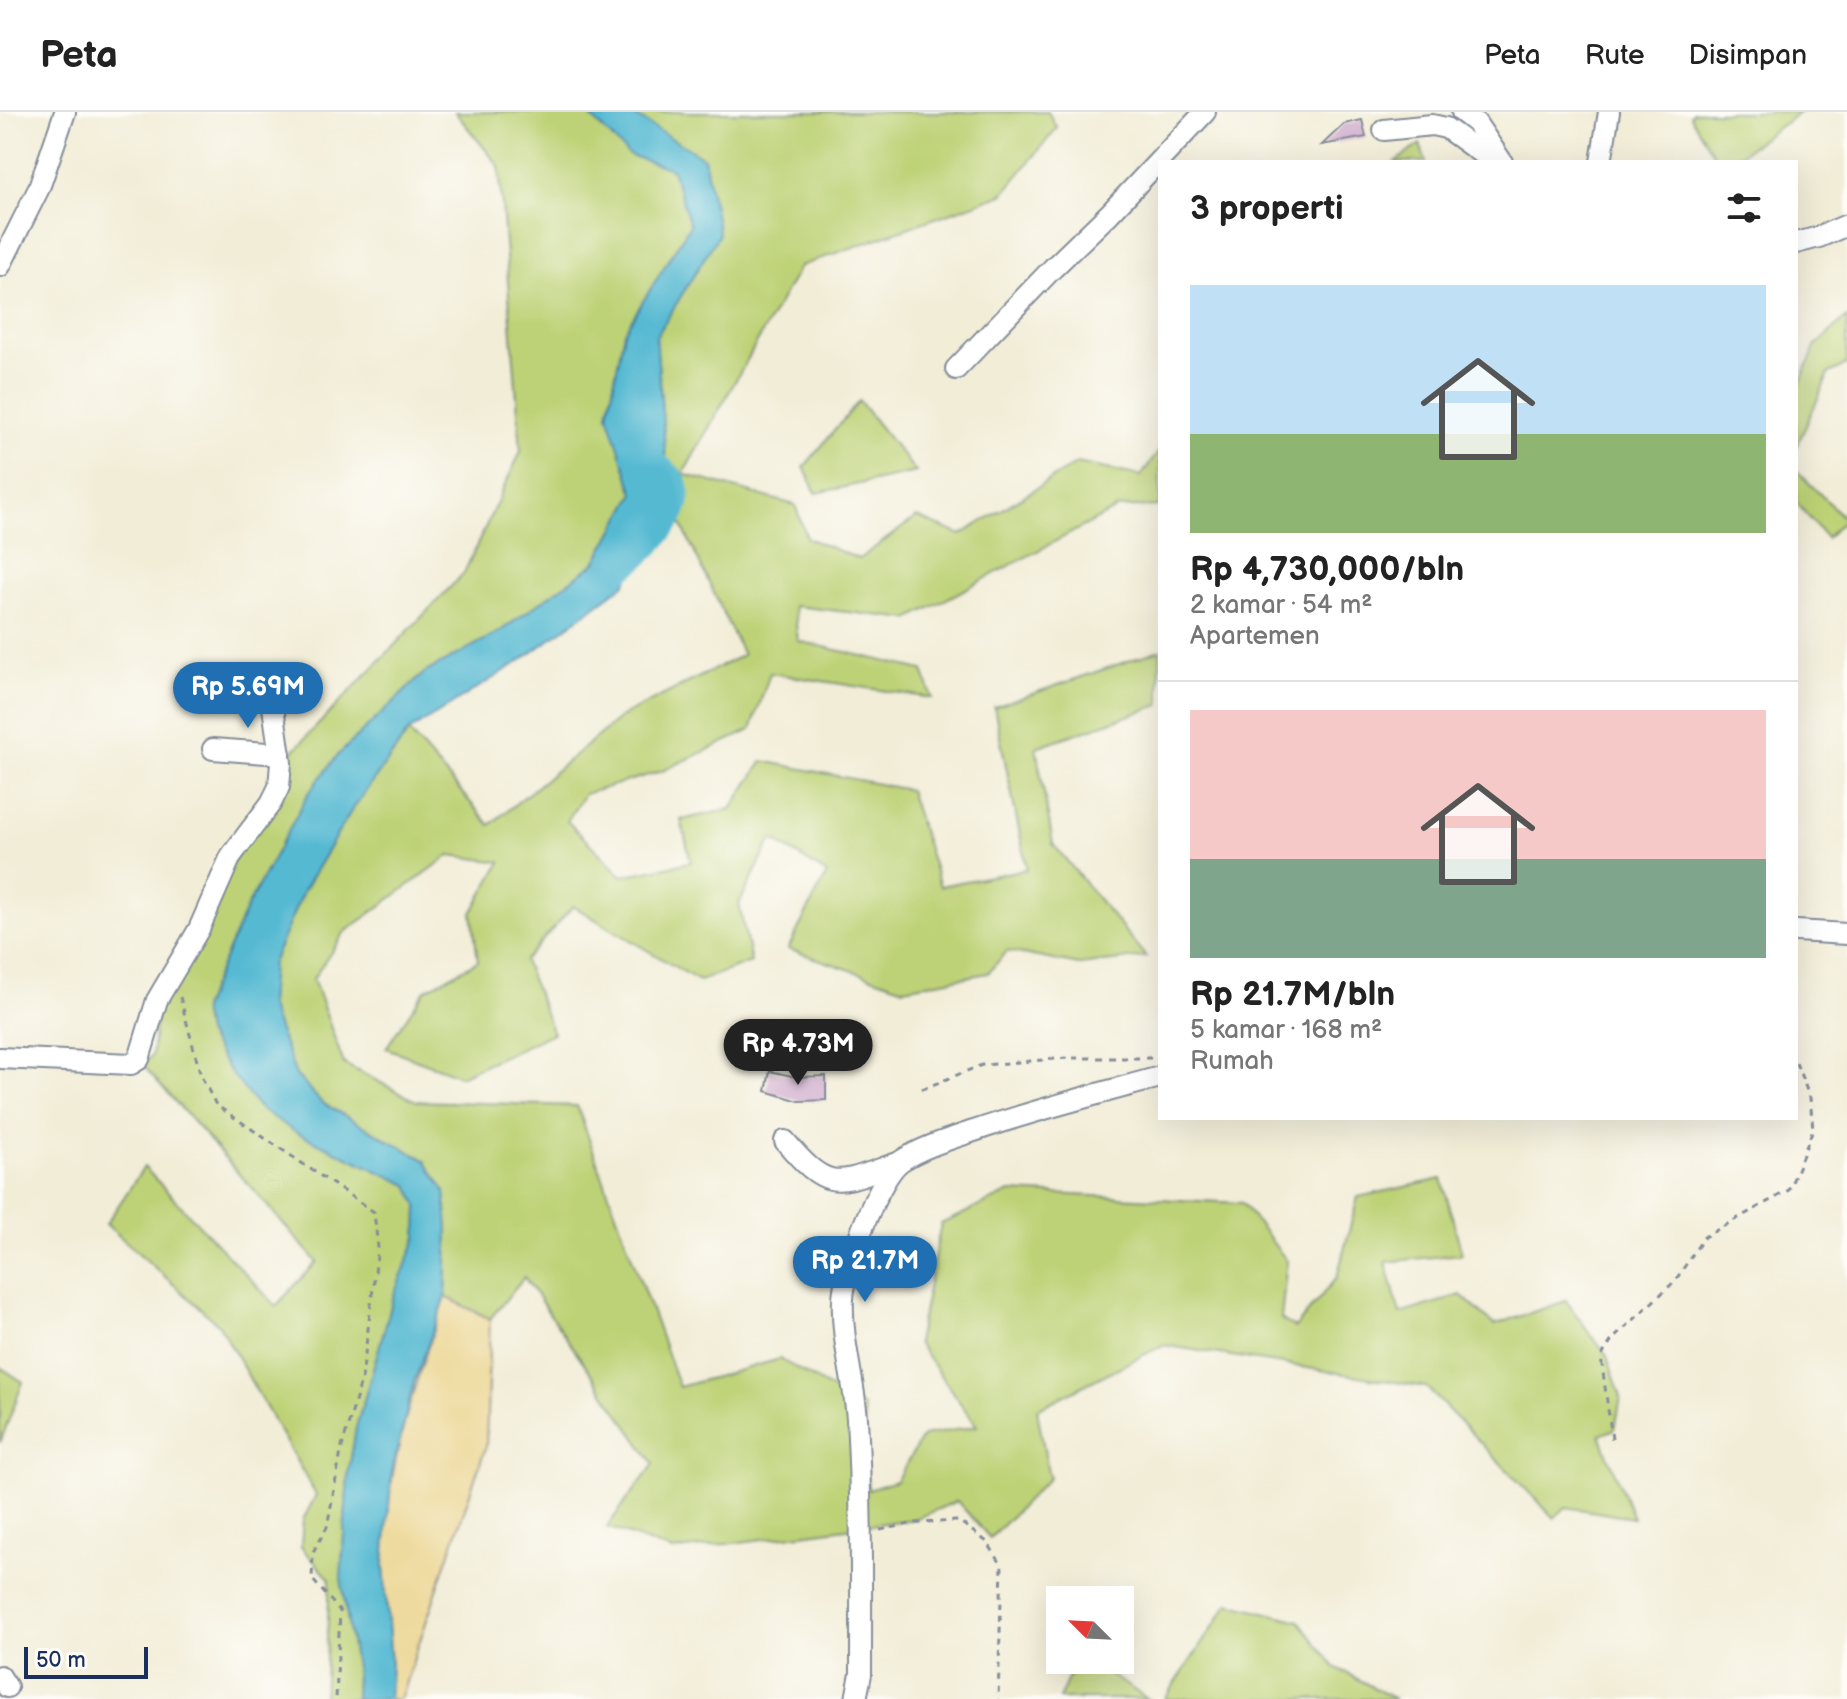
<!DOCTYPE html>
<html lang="id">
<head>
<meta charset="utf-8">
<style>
  body { margin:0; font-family:"Balsamiq Sans",sans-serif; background:#f2f2f2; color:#222; height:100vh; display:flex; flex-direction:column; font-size:30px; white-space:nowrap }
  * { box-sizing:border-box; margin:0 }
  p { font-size:26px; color:#767676 }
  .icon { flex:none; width:44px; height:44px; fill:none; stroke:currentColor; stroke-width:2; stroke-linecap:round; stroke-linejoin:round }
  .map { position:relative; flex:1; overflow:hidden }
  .sheet { position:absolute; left:1158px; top:48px; width:640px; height:960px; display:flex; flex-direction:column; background:#fff; border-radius:0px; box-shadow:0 8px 32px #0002 }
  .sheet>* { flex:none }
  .needle { width:52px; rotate:294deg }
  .fabs { position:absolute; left:1046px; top:1474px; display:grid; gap:16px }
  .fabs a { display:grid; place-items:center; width:88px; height:88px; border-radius:0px; background:#fff; box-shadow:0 8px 32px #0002; font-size:40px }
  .scale { position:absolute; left:24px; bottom:20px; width:124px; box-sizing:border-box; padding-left:8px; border:4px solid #1b2f5e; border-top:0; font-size:22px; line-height:28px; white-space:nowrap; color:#1b2f5e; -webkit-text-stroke:6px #fdfcf7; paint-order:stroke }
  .price { position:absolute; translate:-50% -68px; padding:0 18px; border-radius:28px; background:#1f6fb2; color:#fff; font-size:26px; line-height:52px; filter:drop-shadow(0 2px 4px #0008) }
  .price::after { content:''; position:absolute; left:50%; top:48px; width:24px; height:18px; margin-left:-12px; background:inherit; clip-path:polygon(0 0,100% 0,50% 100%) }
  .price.on { background:#222; color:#fff }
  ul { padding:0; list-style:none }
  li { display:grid; align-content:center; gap:16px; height:424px; padding:0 32px }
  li+li { border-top:2px solid #e0e0e0 }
  li span { display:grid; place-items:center; height:248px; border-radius:0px; color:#555 }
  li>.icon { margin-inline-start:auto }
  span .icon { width:144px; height:144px; fill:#fffc; stroke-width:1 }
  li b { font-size:34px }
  h2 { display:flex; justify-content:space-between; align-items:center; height:96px; padding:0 32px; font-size:34px }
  header { display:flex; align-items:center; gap:48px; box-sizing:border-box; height:112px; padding:0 40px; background:#fff; border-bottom:2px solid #e0e0e0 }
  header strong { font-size:38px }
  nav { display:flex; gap:44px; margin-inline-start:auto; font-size:28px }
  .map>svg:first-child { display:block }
  .green { fill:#bdd276; stroke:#6c806a; stroke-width:2 }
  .sand { fill:#eeda9e; stroke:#84847e; stroke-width:2 }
  .water { fill:#54b9d2; stroke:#387498; stroke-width:2 }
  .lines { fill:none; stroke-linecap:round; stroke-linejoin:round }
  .river { stroke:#54b9d2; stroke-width:30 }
  .building { fill:#cfaacc }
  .minor-casing { stroke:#868e9a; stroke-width:24 }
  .path { stroke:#868e9a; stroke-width:3; stroke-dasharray:6 6; stroke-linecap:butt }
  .minor { stroke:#fff; stroke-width:20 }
</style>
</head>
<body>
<header>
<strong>Peta</strong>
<nav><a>Peta</a><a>Rute</a><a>Disimpan</a></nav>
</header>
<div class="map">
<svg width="1847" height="1587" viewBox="0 0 1847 1587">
  <rect width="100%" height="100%" fill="#fdfcf7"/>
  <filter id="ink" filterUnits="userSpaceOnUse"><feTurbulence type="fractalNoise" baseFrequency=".0125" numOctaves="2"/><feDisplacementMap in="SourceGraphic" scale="16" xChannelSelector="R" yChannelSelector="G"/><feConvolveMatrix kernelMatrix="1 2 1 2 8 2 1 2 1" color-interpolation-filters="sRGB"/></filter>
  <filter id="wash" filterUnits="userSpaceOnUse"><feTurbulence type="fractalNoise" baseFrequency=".006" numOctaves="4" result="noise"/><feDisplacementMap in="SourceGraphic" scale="32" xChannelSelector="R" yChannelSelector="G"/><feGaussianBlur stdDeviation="1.8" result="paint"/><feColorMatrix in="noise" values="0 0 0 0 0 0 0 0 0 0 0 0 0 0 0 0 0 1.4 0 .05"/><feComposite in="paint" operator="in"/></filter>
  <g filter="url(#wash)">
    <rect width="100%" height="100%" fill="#f2edd7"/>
    <!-- green -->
    <g class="green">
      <path d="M455 0H586L629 42 672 57 690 113 624 220 608 302 634 382 595 451 499 520 424 561 338 643 308 682 248 793 202 897 206 922 230 960 297 1021 408 1073 418 1094 417 1125 395 1180 356 1316 348 1363 341 1466 356 1561 355 1587H324L330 1467 301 1435 303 1408 316 1383 219 1213 106 1112 144 1055 276 1194 317 1150 142 952 152 944 157 896 286 646 464 461 521 339 499 54Z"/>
      <path d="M629 0H1048L1057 16 1003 82 800 154 683 362 795 393 807 426 859 447 917 405 961 423 1077 351 1141 364 1160 338V394L1118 396 909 507 794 494 798 529 923 558 932 586 770 561 751 618 662 659 584 682 567 709 622 764 691 750 681 708 731 697 763 649 909 678 940 774 1027 757 994 595 1160 538V593L1036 635 1053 732 1146 845 1079 853 1007 839 988 861 904 876 788 837 827 762 772 727 739 792 751 850 699 869 573 794 524 849 553 921 460 964 386 936 425 878 478 849 472 801 501 750 450 743 344 821 313 867 344 952 416 989 577 994 679 1275 780 1247 863 1295 868 1378 896 1369 923 1324 977 1314 917 1231 941 1112 1010 1080 1242 1091 1287 1149 1281 1207 1295 1216 1337 1165 1358 1085 1442 1067 1462 1142 1386 1150 1400 1202 1461 1183 1494 1213 1566 1189 1607 1244 1621 1285 1615 1317 1600 1323 1633 1406 1566 1395 1554 1406 1426 1275 1163 1233 1037 1297 1049 1366 990 1426 957 1389 915 1407 672 1439 607 1415 654 1352 524 1165 490 1207 446 1185 448 1118 445 1079 425 1048 322 991 296 963 269 893 272 851 303 779 350 701 409 620 490 713 622 604 743 543 669 386 656 225 719 122 704 47Z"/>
      <path d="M1692 0H1800L1729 50H1718L1690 4Z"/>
      <path d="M1420 32 1426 50H1395Z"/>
      <path d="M1847 205V253L1829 261 1796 336V281L1816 233Z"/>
      <path d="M859 289 916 360 816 381 804 355Z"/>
      <path d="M1796 358 1845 407 1826 426 1796 390Z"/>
      <path d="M0 1255 23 1270 0 1331Z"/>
      <path d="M1229 1491 1299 1509 1335 1555 1395 1587H1165Z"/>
      <path d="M1076 1548H1086L1148 1587H1059Z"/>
    </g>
    <!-- sand -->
    <path class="sand" d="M446 1185 490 1207 486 1334 400 1587H389C392 1541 384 1498 384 1452 385 1358 414 1271 446 1185Z"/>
    <!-- water -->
    <path class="water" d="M586 0H629L704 46 719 122 656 225 669 386 625 472 522 548 408 620 350 701 303 779 272 851 269 893 296 963 322 991 425 1048 445 1079 448 1118 446 1185 414 1270 392 1360 384 1452 391 1552 389 1587H355L356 1561 341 1466 348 1363 356 1316 395 1180 417 1125 418 1094 408 1073 297 1021 259 996 230 960 206 921 202 897 248 793 308 682 338 643 424 561 499 520 595 451 634 382 608 302 624 220 690 113 672 57 629 43Z"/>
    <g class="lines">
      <!-- river -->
      <path class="river" d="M618 456C638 441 690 397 671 369 662 357 646 351 636 341"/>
    </g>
    <g id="blocks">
      <!-- building -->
      <g class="building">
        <path d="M1362 8 1366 25 1322 33 1344 12Z"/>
        <path d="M770 959 796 965 826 964V988L799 989 766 979Z"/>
      </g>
    </g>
  </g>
  <g filter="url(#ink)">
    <use href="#blocks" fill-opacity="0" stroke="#868e9a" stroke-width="2"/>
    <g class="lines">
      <defs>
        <g id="minor">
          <path d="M1462 0 1476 11 1502 50"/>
          <path d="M1384 18 1432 13 1446 16 1478 39 1501 50"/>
          <path d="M1601 50 1609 0"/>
          <path d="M1796 131 1819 125 1847 113"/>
          <path d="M0 154 39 76 65 0"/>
          <path d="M956 257 1053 156 1109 102 1205 0"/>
          <path d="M213 637 280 642"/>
          <path d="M1796 819 1847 822"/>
          <path d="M0 946 131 952 139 947 157 888 199 817 231 744 271 691 279 675 281 651 270 574"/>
          <path d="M785 1029C830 1083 838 1071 898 1051"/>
          <path d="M0 1564 7 1575"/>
          <path d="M856 1587 861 1562C861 1477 862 1392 857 1307 854 1267 841 1227 843 1187 844 1158 878 1065 901 1049 922 1035 950 1027 974 1019 1035 998 1098 982 1160 965"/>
        </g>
      </defs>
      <!-- minor casing -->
      <use href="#minor" class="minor-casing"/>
      <!-- path -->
      <g class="path">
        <path d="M180 885 201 964 216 993 374 1100 378 1136 362 1266 342 1335 327 1415 313 1440 312 1467 340 1499 336 1587"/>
        <path d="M922 977 982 953 1066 946H1156"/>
        <path d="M1612 1327 1601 1245 1612 1228 1675 1169 1704 1125 1789 1078 1813 1017 1810 986 1796 951"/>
        <path d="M880 1418 915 1411 959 1409 987 1430 1002 1453 998 1587"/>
      </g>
      <!-- minor -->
      <use href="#minor" class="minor"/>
    </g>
  </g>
</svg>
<div class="fabs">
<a><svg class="needle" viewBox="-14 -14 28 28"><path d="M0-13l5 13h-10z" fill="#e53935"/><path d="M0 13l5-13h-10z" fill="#767676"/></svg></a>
</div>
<div class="scale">50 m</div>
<b class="price" style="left:248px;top:618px">Rp 5.69M</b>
<b class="price on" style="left:798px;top:975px">Rp 4.73M</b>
<b class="price" style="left:865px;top:1192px">Rp 21.7M</b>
<section class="sheet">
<h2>3 properti<svg class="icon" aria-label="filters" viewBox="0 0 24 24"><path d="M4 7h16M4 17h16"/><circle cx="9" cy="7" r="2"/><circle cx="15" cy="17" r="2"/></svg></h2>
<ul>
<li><span style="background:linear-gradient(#bfe0f5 60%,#8fb573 0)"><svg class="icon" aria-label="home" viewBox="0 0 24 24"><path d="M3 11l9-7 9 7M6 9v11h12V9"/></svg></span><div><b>Rp 4,730,000/bln</b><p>2 kamar · 54 m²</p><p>Apartemen</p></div></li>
<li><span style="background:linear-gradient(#f6c9c9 60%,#7fa58c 0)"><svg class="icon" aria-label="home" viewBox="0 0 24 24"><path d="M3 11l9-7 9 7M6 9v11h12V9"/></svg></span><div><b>Rp 21.7M/bln</b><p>5 kamar · 168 m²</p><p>Rumah</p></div></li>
</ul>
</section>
</div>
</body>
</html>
